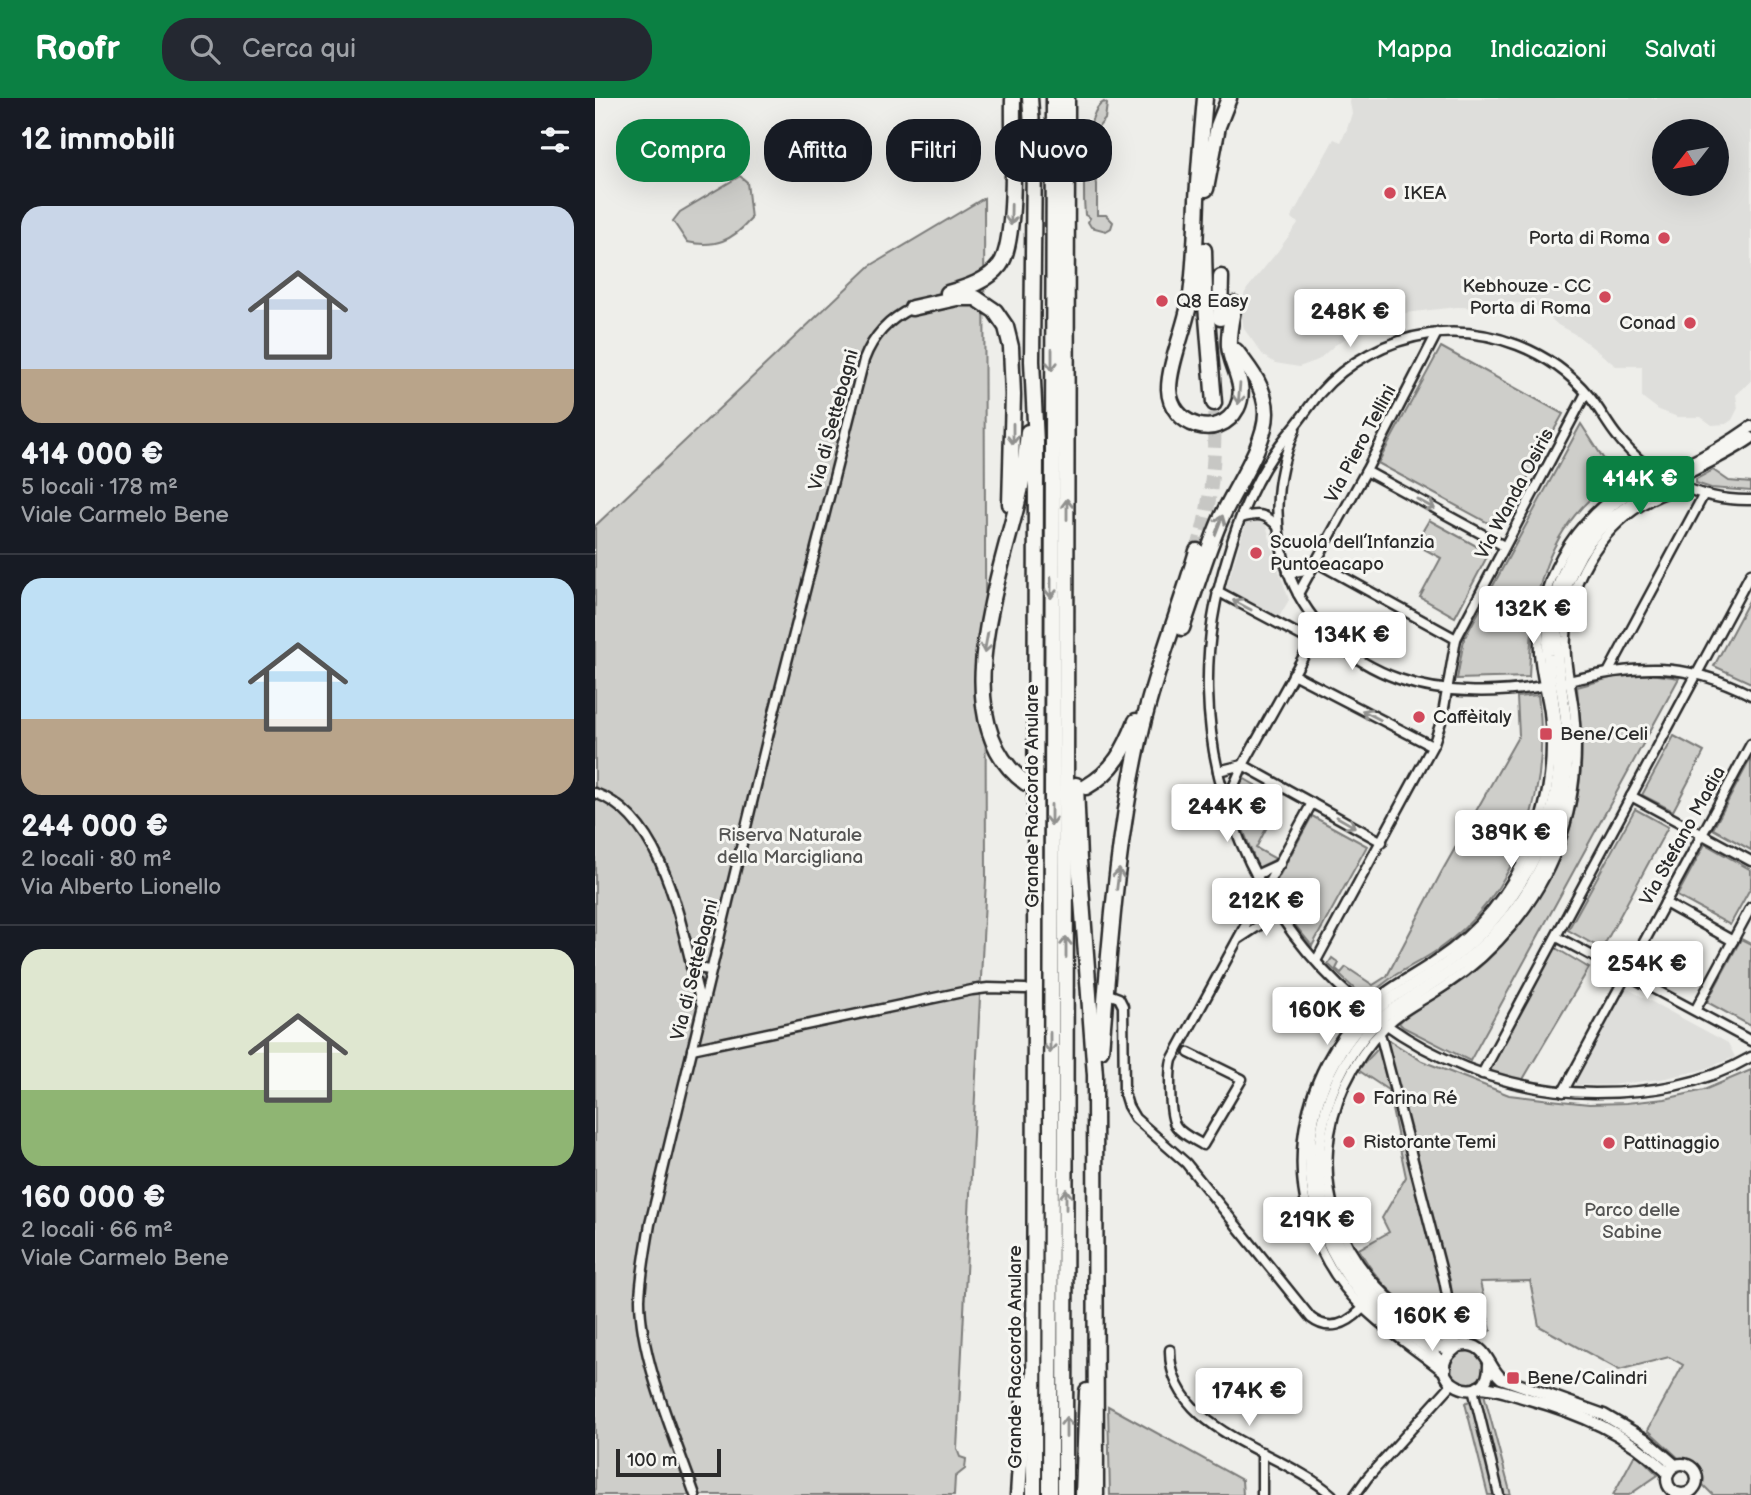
<!DOCTYPE html>
<html lang="it">
<head>
<meta charset="utf-8">
<style>
  body { margin:0; font-family:"Balsamiq Sans",sans-serif; background:#242831; color:#f1f3f6; height:100vh; display:flex; flex-direction:column; font-size:26px; white-space:nowrap }
  * { box-sizing:border-box; margin:0 }
  p { font-size:23px; color:#9ea1a6 }
  .icon { flex:none; width:38px; height:38px; fill:none; stroke:currentColor; stroke-width:2; stroke-linecap:round; stroke-linejoin:round }
  .map { position:relative; flex:1; overflow:hidden }
  .sheet { display:flex; flex-direction:column; background:#171b24; width:595px }
  .sheet>* { flex:none }
  .hud { position:absolute; left:21px; top:21px; width:665px; height:63px; display:flex; gap:14px }
  .needle { width:46px; rotate:239deg }
  .tools { position:absolute; left:1057px; top:21px; display:grid; gap:14px }
  .tools a { display:grid; place-items:center; width:77px; height:77px; border-radius:50%; background:#171b24; box-shadow:0 7px 28px #0002; font-size:35px }
  .scale { position:absolute; left:21px; bottom:18px; width:105px; box-sizing:border-box; padding-left:7px; border:4px solid #2b2b2b; border-top:0; font-size:19px; line-height:24px; white-space:nowrap; color:#2b2b2b; -webkit-text-stroke:5px #f6f6f2; paint-order:stroke }
  .price { position:absolute; translate:-50% -60px; padding:0 16px; border-radius:7px; background:#fff; color:#222; font-size:23px; line-height:46px; filter:drop-shadow(0 2px 4px #0008) }
  .price::after { content:''; position:absolute; left:50%; top:42px; width:21px; height:16px; margin-left:-10px; background:inherit; clip-path:polygon(0 0,100% 0,50% 100%) }
  .price.current { background:#0b8043; color:#fff }
  ul { padding:0; list-style:none }
  li { display:grid; align-content:center; gap:14px; height:371px; padding:0 21px }
  li+li { border-top:2px solid #363941 }
  li span { display:grid; place-items:center; height:217px; border-radius:21px; color:#555 }
  li>.icon { margin-inline-start:auto }
  span .icon { width:126px; height:126px; fill:#fffc; stroke-width:1 }
  li b { font-size:30px }
  h2 { display:flex; justify-content:space-between; align-items:center; height:84px; padding:0 21px; font-size:30px }
  .chip { padding:0 24px; border-radius:28px; background:#171b24; box-shadow:0 7px 28px #0002; font-size:24px; line-height:63px }
  .chip.current { background:#0b8043; color:#fff }
  header { display:flex; align-items:center; gap:42px; box-sizing:border-box; height:98px; padding:0 35px; background:#0b8043; color:#fff }
  header strong { font-size:33px }
  nav { display:flex; gap:38px; margin-inline-start:auto; font-size:24px }
  .search { width:490px; height:63px; background:#242831; display:flex; align-items:center; gap:18px; box-sizing:border-box; padding:0 24px; border-radius:28px; color:#9ea1a6; font-size:26px }
  main { display:flex; flex:1; min-height:0 }
  .map>svg:first-child { display:block }
  .built { fill:#dededb; fill-rule:evenodd }
  .green { fill:#cececa; stroke:#7c7c7a; stroke-width:2 }
  .lines { fill:none; stroke-linecap:round; stroke-linejoin:round }
  .minor-tunnel { stroke:#c7c7c4; stroke-width:8; stroke-dasharray:8 4; stroke-linecap:butt }
  .motorway-tunnel { stroke:#c7c7c4; stroke-width:14; stroke-dasharray:14 7; stroke-linecap:butt }
  .minor-casing { stroke:#2b2b2b; stroke-width:13 }
  .tertiary-casing { stroke:#2b2b2b; stroke-width:15 }
  .motorway-casing { stroke:#2b2b2b; stroke-width:19 }
  .minor { stroke:#f6f6f2; stroke-width:8 }
  .tertiary { stroke:#f6f6f2; stroke-width:10 }
  .motorway { stroke:#f6f6f2; stroke-width:14 }
  .oneway { stroke:#90908e }
  .poi-dot { fill:#d1495b; stroke:#f6f6f2; stroke-width:2.5 }
  .labels { text-anchor:middle; dominant-baseline:central; stroke-width:6; stroke-linejoin:round; paint-order:stroke }
  .poi-label { font-size:19px; fill:#2b2b2b; stroke:#f6f6f2; text-anchor:start }
  .street-label { font-size:19px; fill:#2b2b2b; stroke:#f6f6f2 }
  .park-label { font-size:19px; fill:#545453; stroke:#f6f6f2 }
</style>
</head>
<body>
<header>
<strong>Roofr</strong>
<div class="search"><svg class="icon" aria-label="search" viewBox="0 0 24 24"><circle cx="10" cy="10" r="6"/><path d="M15 15l6 6"/></svg>Cerca qui</div>
<nav><a>Mappa</a><a>Indicazioni</a><a>Salvati</a></nav>
</header>
<main>
<section class="sheet">
<h2>12 immobili<svg class="icon" aria-label="filters" viewBox="0 0 24 24"><path d="M4 7h16M4 17h16"/><circle cx="9" cy="7" r="2"/><circle cx="15" cy="17" r="2"/></svg></h2>
<ul>
<li><span style="background:linear-gradient(#c9d6e8 75%,#b9a48a 0)"><svg class="icon" aria-label="home" viewBox="0 0 24 24"><path d="M3 11l9-7 9 7M6 9v11h12V9"/></svg></span><div><b>414 000 €</b><p>5 locali · 178 m²</p><p>Viale Carmelo Bene</p></div></li>
<li><span style="background:linear-gradient(#bfe0f5 65%,#b9a48a 0)"><svg class="icon" aria-label="home" viewBox="0 0 24 24"><path d="M3 11l9-7 9 7M6 9v11h12V9"/></svg></span><div><b>244 000 €</b><p>2 locali · 80 m²</p><p>Via Alberto Lionello</p></div></li>
<li><span style="background:linear-gradient(#dfe7d0 65%,#8fb573 0)"><svg class="icon" aria-label="home" viewBox="0 0 24 24"><path d="M3 11l9-7 9 7M6 9v11h12V9"/></svg></span><div><b>160 000 €</b><p>2 locali · 66 m²</p><p>Viale Carmelo Bene</p></div></li>
</ul>
</section>
<div class="map">
<svg width="1156" height="1397" viewBox="0 0 1156 1397">
  <rect width="100%" height="100%" fill="#eeeeea"/>
  <filter id="ink" filterUnits="userSpaceOnUse"><feTurbulence type="fractalNoise" baseFrequency=".0143" numOctaves="2"/><feDisplacementMap in="SourceGraphic" scale="14" xChannelSelector="R" yChannelSelector="G"/><feConvolveMatrix kernelMatrix="1 2 1 2 8 2 1 2 1" color-interpolation-filters="sRGB"/></filter>
  <g filter="url(#ink)">
    <!-- built -->
    <g class="built">
      <path d="M754 0H1156V283L1141 297 1143 310 1137 322 1131 326 1117 327 1106 319H1083L1064 312 1047 299V268H1021L983 238 963 227 942 208 926 205 899 206 888 210 862 209 801 216 770 228 740 247 723 262 704 269 680 265 668 257 649 231 645 210 646 203 652 191 683 153 703 125 696 120 739 41 746 44 752 31 757 15ZM1069 33H1122V86H1069Z"/>
      <path d="M664 421 671 427 684 472 694 502 684 519 631 491 651 425Z"/>
      <path d="M1031 890 1133 945 1140 959 1107 972 1066 981 1017 987H981L980 983Z"/>
    </g>
    <!-- green -->
    <g class="green">
      <path d="M509 4 512 6 510 21 502 31 506 43 503 68 498 73 502 86V117H511L518 124 516 130 511 133 496 129 493 124 495 120 490 117C488 95 488 13 509 4Z"/>
      <path d="M145 78 152 84 156 121C137 143 120 150 92 144L78 123 85 114Z"/>
      <path d="M389 100 391 782 362 1351 365 1359 371 1361 370 1371 360 1379 359 1397H0V428L275 168Z"/>
      <path d="M846 249 968 316 904 431 783 365Z"/>
      <path d="M986 326 1021 380C948 430 937 497 934 579L862 581 869 541Z"/>
      <path d="M1118 372 1134 383 1156 385V393L1116 390 1101 385V381Z"/>
      <path d="M834 422 894 455 860 519 825 499 846 460 820 446Z"/>
      <path d="M1156 499V585L1119 568Z"/>
      <path d="M1056 576 1084 580 875 963 808 929 804 925 808 921C830 905 854 893 875 877 938 827 980 750 986 670 988 642 984 616 982 589L1019 579Z"/>
      <path d="M943 597C957 693 924 796 841 853 828 862 813 869 799 878 789 885 779 894 769 900L733 866 737 860 744 865 741 871 746 875 751 869 778 887 792 878 846 775 924 637 922 599Z"/>
      <path d="M1079 638 1109 654 1078 713 1047 697Z"/>
      <path d="M1156 660V752L1118 731Z"/>
      <path d="M648 680 686 702 661 750 681 761 663 770 637 703Z"/>
      <path d="M1040 711 1073 729 1007 851 973 832Z"/>
      <path d="M717 718 772 748 717 848 695 821 677 791Z"/>
      <path d="M1110 746 1156 772V789L1135 827 1082 798Z"/>
      <path d="M1146 841 1156 846V928L1112 904Z"/>
      <path d="M959 849 994 870 927 983 917 982 894 972V968Z"/>
      <path d="M792 941 827 963 914 997 956 1002 994 1006 1031 1005 1070 1001 1109 992 1156 972V1397H1118L1103 1382 1099 1371 1090 1366 1053 1332 1088 1267 1074 1259 1024 1272 944 1228 935 1183 885 1184 896 1232 886 1239 872 1236 854 1239C820 1215 783 1189 764 1151L794 1134 787 1120 811 1079 793 992 763 972Z"/>
      <circle cx="872" cy="1269" r="17"/>
      <path d="M889 1296 916 1397H893L870 1305Z"/>
      <path d="M513 1308 647 1382 648 1397H515Z"/>
      <path d="M1043 1357 1063 1377 1034 1397H1018L1039 1358Z"/>
    </g>
    <g class="lines">
      <!-- minor-tunnel -->
      <path class="minor-tunnel" d="M437 892 514 897"/>
      <!-- motorway-tunnel -->
      <path class="motorway-tunnel" d="M602 453C617 404 621 355 619 305"/>
      <defs>
        <g id="minor">
          <path d="M700 332C655 433 699 544 804 581 849 597 907 596 953 587"/>
          <path d="M771 373 909 448"/>
          <path d="M1156 402C1104 403 1055 380 1022 338 1012 326 1005 311 994 298 957 253 894 228 835 236 792 242 752 264 724 296 715 307 708 318 699 329 668 365 646 411 633 457 619 501 612 547 613 593 618 802 786 993 1000 995 1055 995 1108 987 1156 959"/>
          <path d="M646 420C663 415 671 415 683 429"/>
          <path d="M721 464 861 541"/>
          <path d="M693 475 717 471"/>
          <path d="M622 493 716 543"/>
          <path d="M703 496 771 373 842 235"/>
          <path d="M759 558 775 529"/>
          <path d="M1014 573 1109 396"/>
          <path d="M698 576 837 648"/>
          <path d="M969 584C1042 567 1088 562 1156 597"/>
          <path d="M648 667 787 744"/>
          <path d="M623 673 648 667"/>
          <path d="M0 695C74 722 87 839 106 905"/>
          <path d="M1036 698 1156 763"/>
          <path d="M632 703 648 667 725 529"/>
          <path d="M661 777 685 766"/>
          <path d="M1070 805 1138 843"/>
          <path d="M962 839 1156 943"/>
          <path d="M645 840 683 815"/>
          <path d="M721 863 839 645 847 621 861 541 991 295"/>
          <path d="M96 869 115 872"/>
          <path d="M516 897 524 900 528 908 529 995 533 1008 540 1020 591 1065 716 1220C734 1234 752 1226 766 1212"/>
          <path d="M1101 911 1156 809"/>
          <path d="M786 939 849 1182 862 1249"/>
          <path d="M97 951 377 892 393 890 430 891"/>
          <path d="M594 955 647 981 608 1047C600 1042 586 1036 581 1028 574 1019 574 973 577 962L717 705"/>
          <path d="M887 976 1156 475"/>
          <path d="M968 994 1156 646"/>
          <path d="M862 1249C830 1230 799 1208 775 1180 711 1104 722 998 790 929 807 911 831 901 851 887 901 854 942 805 963 749 979 706 984 658 979 613 976 588 969 564 971 539 973 486 1002 434 1048 406 1060 399 1073 394 1087 389"/>
          <path d="M575 1252C574 1335 686 1351 737 1397"/>
          <path d="M850 1275C816 1247 778 1225 750 1190 680 1102 698 973 781 902 799 886 822 876 841 862 885 833 917 792 937 744 954 703 959 657 954 614 951 593 945 574 944 554 941 471 988 410 1058 373"/>
          <path d="M878 1291 904 1397"/>
          <path d="M100 1397C80 1339 45 1261 45 1201 46 1176 51 1151 55 1126L175 630 269 262C278 238 294 221 317 210"/>
          <path d="M667 1397V1354"/>
          <path d="M760 1397 773 1379 857 1286"/>
        </g>
        <g id="tertiary">
          <path d="M861 1250C820 1280 896 1317 894 1266"/>
          <path d="M850 1271C840 1251 813 1238 796 1224 745 1184 715 1125 715 1059 714 1008 739 950 778 915 795 899 817 888 837 875 872 852 902 823 924 787 948 750 964 702 964 658 963 623 955 591 953 557 951 500 974 446 1016 408 1037 390 1064 380 1089 368 1113 357 1135 344 1156 329"/>
          <path d="M883 1289C900 1289 914 1295 931 1300 985 1315 1032 1335 1073 1375"/>
          <circle cx="1087" cy="1381" r="15"/>
          <path d="M1080 1367 1050 1341 1009 1317 906 1280C894 1270 892 1249 874 1247 863 1246 856 1253 845 1249 813 1227 782 1205 759 1173 704 1097 716 991 781 925 802 905 828 893 852 876 893 848 927 809 948 764 967 724 974 679 972 635 971 606 962 578 962 549 961 508 976 462 1004 432 1046 388 1107 374 1156 340"/>
        </g>
        <g id="motorway">
          <path d="M435 0 439 56 437 263 441 345 439 1397"/>
          <path d="M610 0C607 34 604 68 602 101 601 133 600 166 596 197 592 226 574 265 574 291 575 328 624 344 642 310 653 288 636 269 634 248 633 234 637 219 639 206"/>
          <path d="M611 91 623 28 634 0"/>
          <path d="M609 152 610 195 619 305"/>
          <path d="M353 195C371 190 393 183 405 167 423 143 417 35 418 0"/>
          <path d="M317 210 362 200H381L400 213 411 229 416 249 418 297 415 406"/>
          <path d="M625 220 626 179"/>
          <path d="M587 530C600 494 610 458 625 423 638 392 671 347 671 315 671 291 655 271 641 253"/>
          <path d="M431 685C348 625 406 478 424 398 429 377 431 356 433 334"/>
          <path d="M481 687 484 762 500 977 501 1397"/>
          <path d="M491 689C519 673 530 651 541 623"/>
          <path d="M506 952C515 845 522 735 547 630 561 570 585 512 602 453"/>
          <path d="M423 1397 430 1285"/>
          <path d="M455 1397 459 0"/>
          <path d="M470 1397 472 0"/>
          <path d="M488 1397 492 1293"/>
        </g>
      </defs>
      <!-- minor casing -->
      <use href="#minor" class="minor-casing"/>
      <!-- tertiary casing -->
      <use href="#tertiary" class="tertiary-casing"/>
      <!-- motorway casing -->
      <use href="#motorway" class="motorway-casing"/>
      <!-- minor -->
      <use href="#minor" class="minor"/>
      <!-- tertiary -->
      <use href="#tertiary" class="tertiary"/>
      <!-- motorway -->
      <use href="#motorway" class="motorway"/>
    </g>
    <!-- one-way arrows -->
    <defs><path id="oneway-shaft" d="M-6 0H5M1.5-3L5.5 0L1.5 3" fill="none" stroke-width="1.6" stroke-linecap="round" stroke-linejoin="round" transform="scale(1.75)"/></defs>
    <g class="oneway">
      <use href="#oneway-shaft" transform="translate(416 117) rotate(91)"/>
      <use href="#oneway-shaft" transform="translate(457 262) rotate(90)"/>
      <use href="#oneway-shaft" transform="translate(644 296) rotate(95)"/>
      <use href="#oneway-shaft" transform="translate(418 336) rotate(90)"/>
      <use href="#oneway-shaft" transform="translate(831 406) rotate(29)"/>
      <use href="#oneway-shaft" transform="translate(472 411) rotate(-90)"/>
      <use href="#oneway-shaft" transform="translate(624 427) rotate(-69)"/>
      <use href="#oneway-shaft" transform="translate(456 490) rotate(90)"/>
      <use href="#oneway-shaft" transform="translate(647 507) rotate(-152)"/>
      <use href="#oneway-shaft" transform="translate(391 545) rotate(100)"/>
      <use href="#oneway-shaft" transform="translate(776 617) rotate(-153)"/>
      <use href="#oneway-shaft" transform="translate(456 717) rotate(90)"/>
      <use href="#oneway-shaft" transform="translate(751 724) rotate(30)"/>
      <use href="#oneway-shaft" transform="translate(523 781) rotate(-83)"/>
      <use href="#oneway-shaft" transform="translate(471 849) rotate(-90)"/>
      <use href="#oneway-shaft" transform="translate(455 945) rotate(90)"/>
      <use href="#oneway-shaft" transform="translate(471 1101) rotate(-90)"/>
      <use href="#oneway-shaft" transform="translate(471 1329) rotate(-90)"/>
    </g>
  </g>
  <!-- markers -->
  <g class="poi-dot">
    <circle cx="795" cy="95" r="7"/>
    <circle cx="1069" cy="140" r="7"/>
    <circle cx="1010" cy="199" r="7"/>
    <circle cx="567" cy="203" r="7"/>
    <circle cx="1095" cy="225" r="7"/>
    <circle cx="661" cy="455" r="7"/>
    <circle cx="824" cy="619" r="7"/>
    <rect x="944" y="629" width="14" height="14" rx="3.5"/>
    <circle cx="764" cy="1000" r="7"/>
    <circle cx="754" cy="1044" r="7"/>
    <circle cx="1014" cy="1045" r="7"/>
    <rect x="911" y="1273" width="14" height="14" rx="3.5"/>
  </g>
  <g class="labels">
    <!-- poi labels -->
    <g class="poi-label">
      <text x="809" y="95">IKEA</text>
      <text x="1055" y="140" text-anchor="end">Porta di Roma</text>
      <text x="996" y="188" text-anchor="end">Kebhouze - CC<tspan x="996" dy="22">Porta di Roma</tspan></text>
      <text x="581" y="203">Q8 Easy</text>
      <text x="1081" y="225" text-anchor="end">Conad</text>
      <text x="675" y="444">Scuola dell’Infanzia<tspan x="675" dy="22">Puntoeacapo</tspan></text>
      <text x="838" y="619">Caffèitaly</text>
      <text x="965" y="636">Bene/Celi</text>
      <text x="778" y="1000">Farina Ré</text>
      <text x="768" y="1044">Ristorante Temi</text>
      <text x="1028" y="1045">Pattinaggio</text>
      <text x="932" y="1280">Bene/Calindri</text>
    </g>
    <!-- street labels -->
    <g class="street-label">
      <text transform="translate(239 322) rotate(-75)">Via di Settebagni</text>
      <text transform="translate(766 346) rotate(-62)">Via Piero Tellini</text>
      <text transform="translate(920 396) rotate(-62)">Via Wanda Osiris</text>
      <text transform="translate(437 698) rotate(-90)">Grande Raccordo Anulare</text>
      <text transform="translate(1088 738) rotate(-61)">Via Stefano Madia</text>
      <text transform="translate(100 872) rotate(-76)">Via di Settebagni</text>
      <text transform="translate(420 1259) rotate(-90)">Grande Raccordo Anulare</text>
    </g>
    <!-- park labels -->
    <g class="park-label">
      <text x="195" y="737">Riserva Naturale<tspan x="195" dy="22">della Marcigliana</tspan></text>
      <text x="1037" y="1112">Parco delle<tspan x="1037" dy="22">Sabine</tspan></text>
    </g>
  </g>
</svg>
<div class="tools">
<a><svg class="needle" viewBox="-14 -14 28 28"><path d="M0-13l5 13h-10z" fill="#e53935"/><path d="M0 13l5-13h-10z" fill="#9ea1a6"/></svg></a>
</div>
<div class="scale">100 m</div>
<b class="price" style="left:755px;top:251px">248K €</b>
<b class="price current" style="left:1045px;top:418px">414K €</b>
<b class="price" style="left:938px;top:548px">132K €</b>
<b class="price" style="left:757px;top:574px">134K €</b>
<b class="price" style="left:632px;top:746px">244K €</b>
<b class="price" style="left:916px;top:772px">389K €</b>
<b class="price" style="left:671px;top:840px">212K €</b>
<b class="price" style="left:1052px;top:903px">254K €</b>
<b class="price" style="left:732px;top:949px">160K €</b>
<b class="price" style="left:722px;top:1159px">219K €</b>
<b class="price" style="left:837px;top:1255px">160K €</b>
<b class="price" style="left:654px;top:1330px">174K €</b>
<div class="hud">
<a class="chip current">Compra</a>
<a class="chip">Affitta</a>
<a class="chip">Filtri</a>
<a class="chip">Nuovo</a>
</div>
</div>
</main>
</body>
</html>
